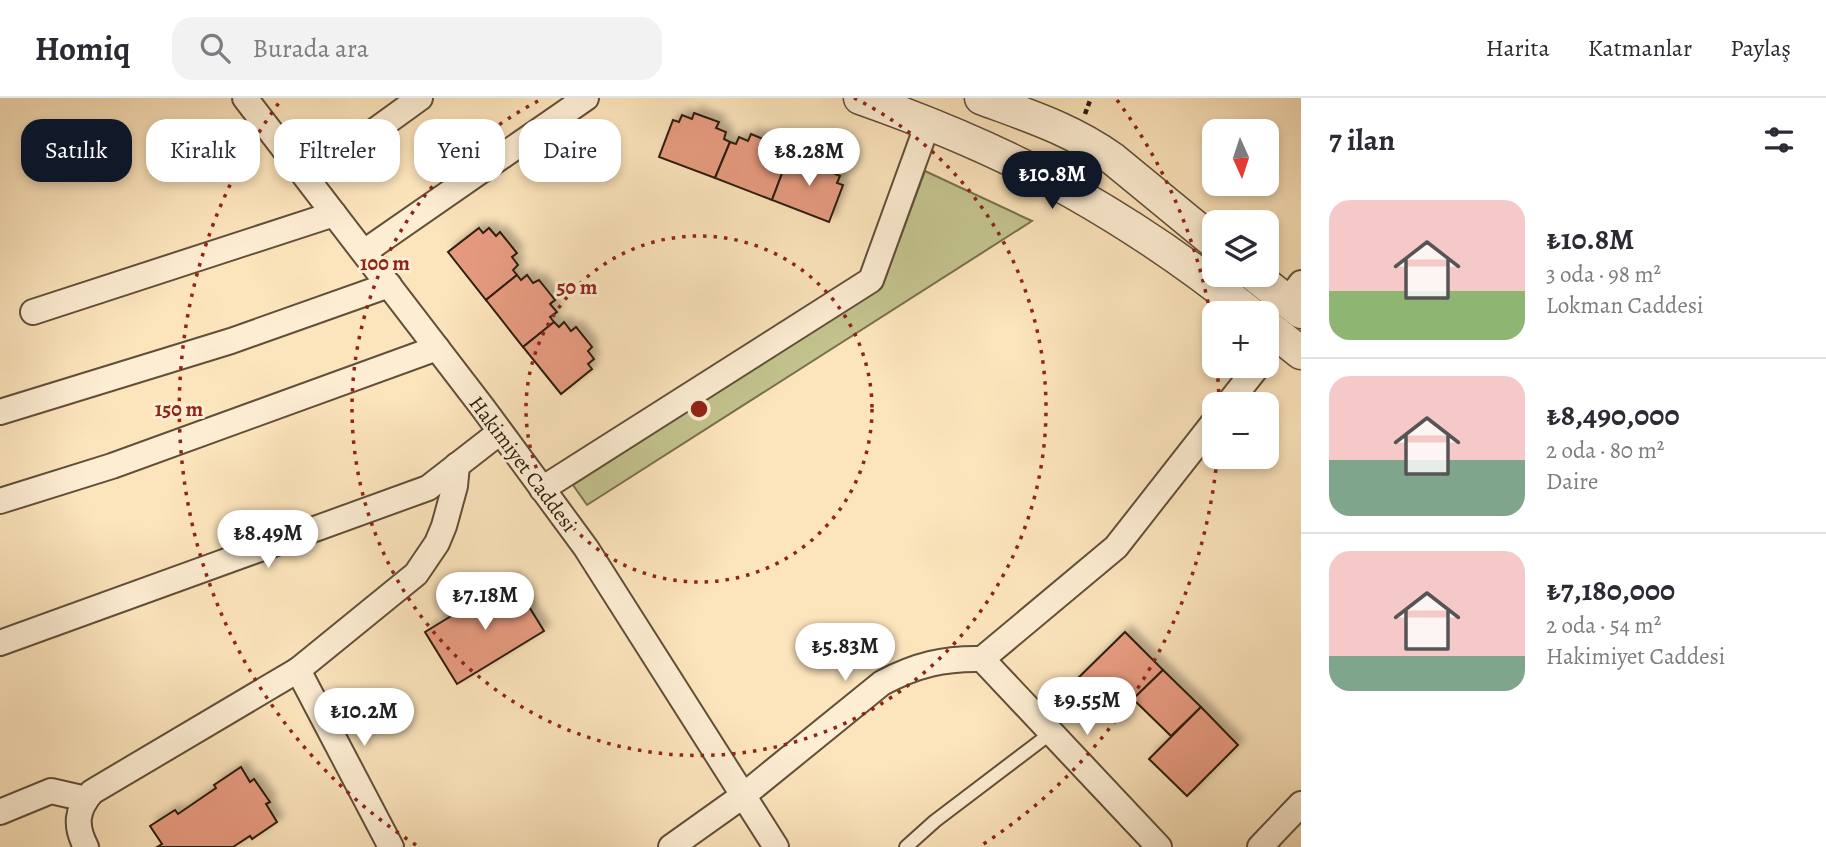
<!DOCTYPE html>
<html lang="tr">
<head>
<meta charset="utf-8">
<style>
  body { margin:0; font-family:Alegreya,serif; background:#f2f2f3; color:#2b2b33; height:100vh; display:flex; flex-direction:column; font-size:26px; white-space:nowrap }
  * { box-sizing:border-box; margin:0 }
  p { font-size:23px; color:#7c7c81 }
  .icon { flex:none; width:38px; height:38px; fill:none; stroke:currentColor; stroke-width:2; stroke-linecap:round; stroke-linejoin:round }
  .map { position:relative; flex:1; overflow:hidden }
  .drawer { display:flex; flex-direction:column; background:#fff; width:525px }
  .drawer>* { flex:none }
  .guide { position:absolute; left:21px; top:21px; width:665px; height:63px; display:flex; gap:14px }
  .needle { width:46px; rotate:177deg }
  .fabs { position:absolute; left:1202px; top:21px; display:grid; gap:14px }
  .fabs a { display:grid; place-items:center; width:77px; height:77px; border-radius:14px; background:#fff; box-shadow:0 4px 10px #0003; font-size:35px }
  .price { position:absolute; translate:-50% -60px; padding:0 16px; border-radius:24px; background:#fff; color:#222; font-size:23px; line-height:46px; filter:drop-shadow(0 2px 4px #0008) }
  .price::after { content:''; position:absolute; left:50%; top:42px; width:21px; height:16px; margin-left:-10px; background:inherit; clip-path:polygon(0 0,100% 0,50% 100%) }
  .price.active { background:#111827; color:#fff }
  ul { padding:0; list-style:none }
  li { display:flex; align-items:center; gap:21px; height:175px; padding:0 28px }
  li+li { border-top:2px solid #e1e1e2 }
  li span { display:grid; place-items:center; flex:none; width:196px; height:140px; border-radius:21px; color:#555 }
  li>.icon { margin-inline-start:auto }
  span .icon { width:84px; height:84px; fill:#fffc; stroke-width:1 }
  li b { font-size:30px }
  h2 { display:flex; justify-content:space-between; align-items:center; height:84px; padding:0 28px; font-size:30px }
  .chip { padding:0 24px; border-radius:21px; background:#fff; box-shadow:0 4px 10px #0003; font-size:24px; line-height:63px }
  .chip.active { background:#111827; color:#fff }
  header { display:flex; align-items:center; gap:42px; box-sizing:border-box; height:98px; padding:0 35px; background:#fff; border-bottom:2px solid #e1e1e2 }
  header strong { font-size:33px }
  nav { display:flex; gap:38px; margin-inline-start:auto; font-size:24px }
  .search { width:490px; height:63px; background:#f2f2f3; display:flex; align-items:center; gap:18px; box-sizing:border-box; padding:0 24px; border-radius:21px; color:#7c7c81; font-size:26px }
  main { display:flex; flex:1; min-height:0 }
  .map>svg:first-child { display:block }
  .green { fill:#c3c38e; stroke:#78704d; stroke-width:2 }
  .building { fill:#e79b80; stroke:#2d1d0c; stroke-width:2; filter:url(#shadow) }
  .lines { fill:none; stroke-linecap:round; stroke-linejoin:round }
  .service-casing { stroke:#614f38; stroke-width:16 }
  .minor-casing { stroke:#614f38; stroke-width:28 }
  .tertiary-casing { stroke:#614f38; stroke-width:35 }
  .path { stroke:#2d1d0c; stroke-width:4.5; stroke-dasharray:5 3.5; stroke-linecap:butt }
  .service { stroke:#fdedd3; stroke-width:12 }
  .minor { stroke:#fdedd3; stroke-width:24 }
  .tertiary { stroke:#fdedd3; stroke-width:32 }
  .ring { fill:none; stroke:#8f2418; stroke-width:3.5; stroke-dasharray:3.5 7 }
  .labels { text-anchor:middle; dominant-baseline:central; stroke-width:6; stroke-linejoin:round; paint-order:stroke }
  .street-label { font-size:21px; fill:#2d1d0c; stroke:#fdedd3 }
  .centre { fill:#8f2418; stroke:#fdedd3; stroke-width:3.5 }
  .ring-label { font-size:21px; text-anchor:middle; font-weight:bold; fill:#8f2418; stroke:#fdedd3; stroke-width:6; stroke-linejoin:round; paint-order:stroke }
</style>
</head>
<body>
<header>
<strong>Homiq</strong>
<div class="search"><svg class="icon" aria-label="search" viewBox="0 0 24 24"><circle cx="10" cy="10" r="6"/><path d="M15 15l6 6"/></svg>Burada ara</div>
<nav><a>Harita</a><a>Katmanlar</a><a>Paylaş</a></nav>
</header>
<main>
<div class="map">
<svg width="1301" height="749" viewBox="0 0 1301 749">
  <defs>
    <filter id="shadow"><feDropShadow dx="6" dy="-6" stdDeviation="3.5" flood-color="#0004"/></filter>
  </defs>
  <rect width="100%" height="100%" fill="#fce4bc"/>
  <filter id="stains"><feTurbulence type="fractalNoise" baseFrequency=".00286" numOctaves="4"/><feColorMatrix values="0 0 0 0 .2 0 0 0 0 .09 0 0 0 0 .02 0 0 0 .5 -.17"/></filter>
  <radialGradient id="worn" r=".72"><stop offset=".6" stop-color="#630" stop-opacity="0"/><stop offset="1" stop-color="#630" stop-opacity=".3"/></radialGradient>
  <!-- green -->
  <path class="green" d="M925 73 1032 123 587 407 573 387 882 189Z"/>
  <!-- building -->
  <g class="building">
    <path d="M694 15 719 24 716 30 726 34 724 41 730 44 715 80 659 59 673 22 679 24 682 17 692 21Z"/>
    <path d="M751 36 775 46 773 52 783 55 780 63 786 65 772 102 715 80 730 44 736 46 739 39 748 43Z"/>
    <path d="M807 58 832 68 829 73 840 78 837 85 843 87 829 124 772 102 786 65 792 68 795 60 805 64Z"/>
    <path d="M479 130 483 135 489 130 496 138 500 134 517 155 512 159 518 167 513 172 517 177 486 202 448 154Z"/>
    <path d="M517 177 521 182 527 177 533 185 539 182 555 202 550 206 557 214 550 219 554 224 523 249 486 202Z"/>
    <path d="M554 224 559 229 564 224 571 233 576 229 592 249 588 253 594 261 588 266 592 271 561 296 523 249Z"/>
    <path d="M512 481 544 533 457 586 425 534Z"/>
    <path d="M1125 534 1163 572 1111 623 1073 585Z"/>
    <path d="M1163 572 1201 609 1171 638 1133 601Z"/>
    <path d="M1201 609 1238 647 1187 698 1149 661Z"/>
    <path d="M241 669 250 684 254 681 270 704 266 706 277 724 252 741 250 738 233 749H157L162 746 150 728 175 712 178 716 216 690 214 687Z"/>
  </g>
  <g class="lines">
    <defs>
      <path id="service" d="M906 749 935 723 1051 635"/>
      <g id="minor">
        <path d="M245 0 483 310 586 450 776 749"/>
        <path d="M308 81 420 0"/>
        <path d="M364 154 586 0"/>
        <path d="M1287 204 1301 185"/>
        <path d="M33 214 334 116"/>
        <path d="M1228 306 1258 268"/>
        <path d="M0 314 231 243 389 187"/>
        <path d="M542 391 871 182 928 25"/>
        <path d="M0 403 112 368 437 250"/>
        <path d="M0 545 428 390 500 334"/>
        <path d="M982 561 1159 749"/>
        <path d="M298 572 391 749"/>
        <path d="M0 714 51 693 86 701"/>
        <path d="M86 749C75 728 76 712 92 694L298 572 416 476 437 445 444 428 455 388 457 367"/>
        <path d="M671 749 744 697 882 585C916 567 944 560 982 561L1116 449 1214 324"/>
        <path d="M1260 749 1301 706"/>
      </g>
      <g id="tertiary">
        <path d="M860 0C934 26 1006 56 1074 95 1136 130 1195 171 1250 215"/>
        <path d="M981 0C1029 18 1071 31 1113 61L1214 144"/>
        <path d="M1254 177 1301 214"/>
        <path d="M1267 228 1301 255"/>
      </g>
    </defs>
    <!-- service casing -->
    <use href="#service" class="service-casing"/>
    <!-- minor casing -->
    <use href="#minor" class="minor-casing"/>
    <!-- tertiary casing -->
    <use href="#tertiary" class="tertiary-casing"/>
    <!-- path -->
    <path class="path" d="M1085 16 1091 0"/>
    <!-- service -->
    <use href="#service" class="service"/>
    <!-- minor -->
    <use href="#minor" class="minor"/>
    <!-- tertiary -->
    <use href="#tertiary" class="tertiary"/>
  </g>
  <!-- distance rings -->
  <g class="ring">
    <circle cx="699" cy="311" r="173"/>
    <path d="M854 0A347 347 0 1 1 544 0"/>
    <path d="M1217 361A520 520 0 0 1 982 747M416 747A520 520 0 0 1 281 2M1117 2A520 520 0 0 1 1214 239M1217 270A520 520 0 0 1 1219 302"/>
  </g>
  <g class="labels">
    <!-- street labels -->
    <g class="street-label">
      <text transform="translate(523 366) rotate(53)">Hakimiyet Caddesi</text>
    </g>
  </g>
  <circle cx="699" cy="311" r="10" class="centre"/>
  <g class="ring-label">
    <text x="385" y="172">100 m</text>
    <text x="577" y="196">50 m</text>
    <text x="179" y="318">150 m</text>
  </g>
  <rect width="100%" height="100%" filter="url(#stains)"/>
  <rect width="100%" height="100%" fill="url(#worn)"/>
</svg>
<div class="fabs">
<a><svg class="needle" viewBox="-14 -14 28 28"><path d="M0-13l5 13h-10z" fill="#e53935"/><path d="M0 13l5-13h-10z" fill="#7c7c81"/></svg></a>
<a><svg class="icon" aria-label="layers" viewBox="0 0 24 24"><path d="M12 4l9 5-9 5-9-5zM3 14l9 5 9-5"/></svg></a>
<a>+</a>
<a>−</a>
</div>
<b class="price" style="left:809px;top:90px">₺8.28M</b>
<b class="price active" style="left:1052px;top:113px">₺10.8M</b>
<b class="price" style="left:268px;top:472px">₺8.49M</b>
<b class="price" style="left:485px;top:534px">₺7.18M</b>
<b class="price" style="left:845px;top:585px">₺5.83M</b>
<b class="price" style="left:1087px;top:639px">₺9.55M</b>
<b class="price" style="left:364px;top:650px">₺10.2M</b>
<div class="guide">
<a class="chip active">Satılık</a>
<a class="chip">Kiralık</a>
<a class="chip">Filtreler</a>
<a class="chip">Yeni</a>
<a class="chip">Daire</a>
</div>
</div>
<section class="drawer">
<h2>7 ilan<svg class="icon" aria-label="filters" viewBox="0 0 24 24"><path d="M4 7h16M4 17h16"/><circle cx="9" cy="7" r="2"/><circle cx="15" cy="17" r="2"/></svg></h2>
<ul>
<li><span style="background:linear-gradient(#f6c9c9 65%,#8fb573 0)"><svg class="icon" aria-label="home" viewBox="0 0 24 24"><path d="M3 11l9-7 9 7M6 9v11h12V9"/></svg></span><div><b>₺10.8M</b><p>3 oda · 98 m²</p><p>Lokman Caddesi</p></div></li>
<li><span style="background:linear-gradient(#f6c9c9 60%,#7fa58c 0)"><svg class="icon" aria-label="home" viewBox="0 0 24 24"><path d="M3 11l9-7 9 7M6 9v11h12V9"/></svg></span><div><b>₺8,490,000</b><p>2 oda · 80 m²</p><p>Daire</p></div></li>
<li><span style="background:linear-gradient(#f6c9c9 75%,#7fa58c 0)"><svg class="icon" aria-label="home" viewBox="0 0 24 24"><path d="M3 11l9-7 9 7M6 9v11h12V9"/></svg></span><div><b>₺7,180,000</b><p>2 oda · 54 m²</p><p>Hakimiyet Caddesi</p></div></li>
</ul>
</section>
</main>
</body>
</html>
